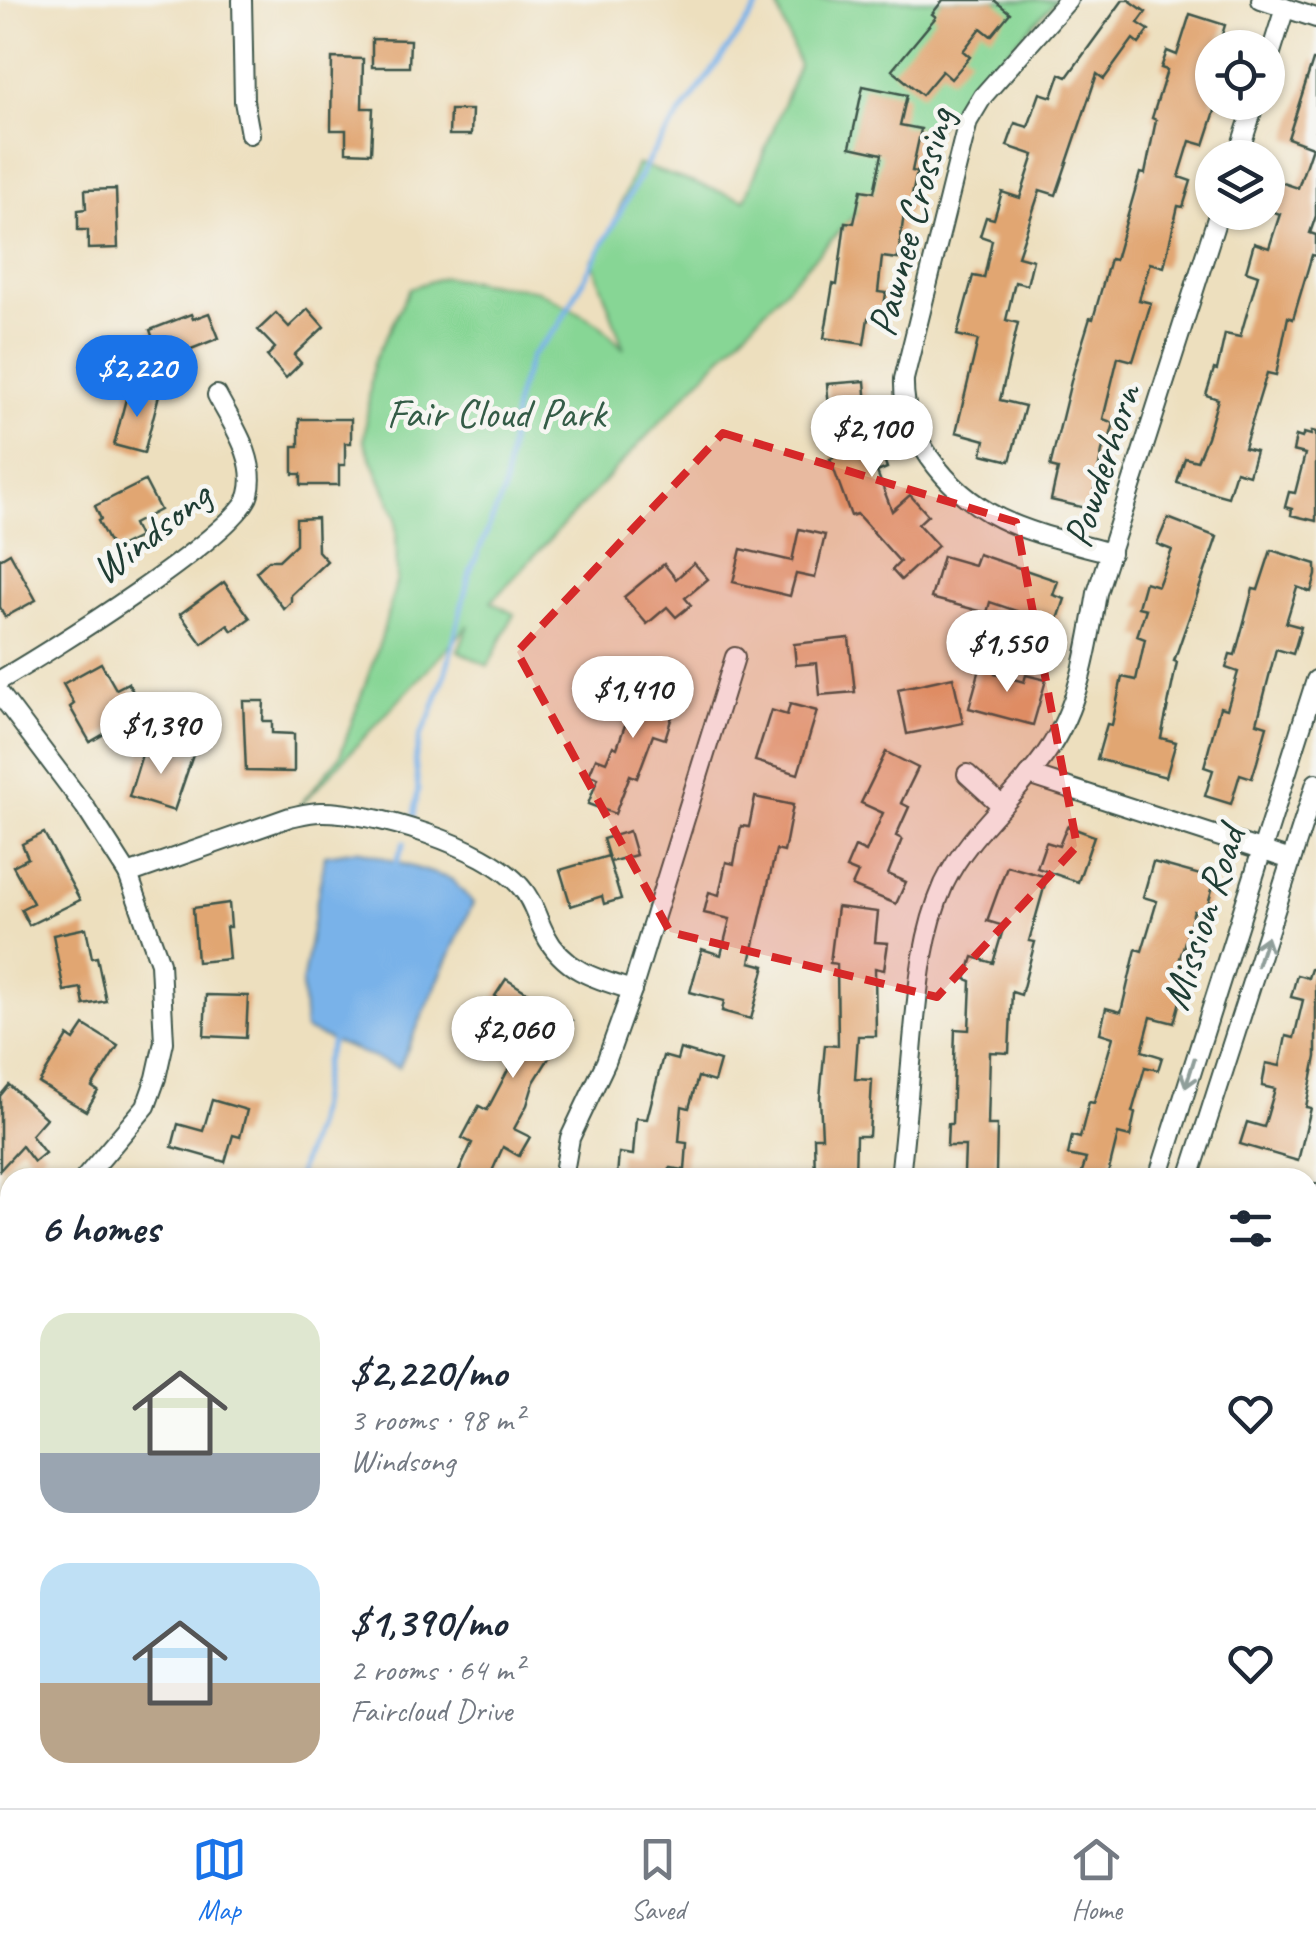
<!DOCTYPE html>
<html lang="en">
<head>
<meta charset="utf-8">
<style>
  body { margin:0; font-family:Caveat,sans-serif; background:#f6f6f7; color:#1f2937; height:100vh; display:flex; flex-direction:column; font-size:38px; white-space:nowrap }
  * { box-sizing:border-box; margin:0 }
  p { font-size:32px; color:#747a83 }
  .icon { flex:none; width:55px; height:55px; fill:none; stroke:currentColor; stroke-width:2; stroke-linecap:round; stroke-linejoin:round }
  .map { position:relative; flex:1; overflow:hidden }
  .panel { position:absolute; left:0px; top:1168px; width:1318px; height:642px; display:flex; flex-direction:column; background:#fff; border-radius:30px 30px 0 0; box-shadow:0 2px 8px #0004 }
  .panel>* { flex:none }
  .tools { position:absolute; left:1195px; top:30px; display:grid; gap:20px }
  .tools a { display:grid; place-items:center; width:90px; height:90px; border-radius:50%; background:#fff; box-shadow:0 2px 8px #0004; font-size:50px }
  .price { position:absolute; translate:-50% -85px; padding:0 22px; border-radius:35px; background:#fff; color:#222; font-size:32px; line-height:65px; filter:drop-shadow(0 2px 5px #0008) }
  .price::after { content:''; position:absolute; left:50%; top:60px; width:30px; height:22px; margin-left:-15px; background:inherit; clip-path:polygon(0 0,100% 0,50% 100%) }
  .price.selected { background:#1a73e8; color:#fff }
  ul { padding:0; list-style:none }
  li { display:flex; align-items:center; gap:30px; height:250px; padding:0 40px }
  li span { display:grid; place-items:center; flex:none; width:280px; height:200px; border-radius:30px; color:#555 }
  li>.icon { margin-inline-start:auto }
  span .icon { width:120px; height:120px; fill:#fffc; stroke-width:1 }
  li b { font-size:42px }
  h2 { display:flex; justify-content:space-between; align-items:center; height:120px; padding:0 40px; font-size:42px }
  .menu { display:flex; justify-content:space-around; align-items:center; height:140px; border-top:2px solid #e0e1e3; background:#fff; font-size:28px; color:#747a83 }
  .menu a { display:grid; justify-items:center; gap:5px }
  .menu .selected { color:#1a73e8 }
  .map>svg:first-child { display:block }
  .green { fill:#87d695; stroke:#538a64; stroke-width:2.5 }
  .water { fill:#79b2e9; stroke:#4c788e; stroke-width:2.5 }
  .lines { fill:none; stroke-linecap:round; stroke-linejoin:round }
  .stream { stroke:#79b2e9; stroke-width:5 }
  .building { fill:#e1a672 }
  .minor-casing { stroke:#3e5549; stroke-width:22 }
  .minor { stroke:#fff; stroke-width:18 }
  .oneway { stroke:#8f9e9a }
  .marked { fill:#d62828; fill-opacity:0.2; stroke:#d62828; stroke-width:8; stroke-dasharray:20 12; stroke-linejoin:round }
  .labels { text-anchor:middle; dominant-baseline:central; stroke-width:9; stroke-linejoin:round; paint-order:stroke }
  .street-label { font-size:42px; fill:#1f3d34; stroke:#f6f6f2 }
  .park-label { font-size:42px; fill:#345c47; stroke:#f6f6f2 }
</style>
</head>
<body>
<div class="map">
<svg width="1316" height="1808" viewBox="0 0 1316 1808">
  <rect width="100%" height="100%" fill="#f6f6f2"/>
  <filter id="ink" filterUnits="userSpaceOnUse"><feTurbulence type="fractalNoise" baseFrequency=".01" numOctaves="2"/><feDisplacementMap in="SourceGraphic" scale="20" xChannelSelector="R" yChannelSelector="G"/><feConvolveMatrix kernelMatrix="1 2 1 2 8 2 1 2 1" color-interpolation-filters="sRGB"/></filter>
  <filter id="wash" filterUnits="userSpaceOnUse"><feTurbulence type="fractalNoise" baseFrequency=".0048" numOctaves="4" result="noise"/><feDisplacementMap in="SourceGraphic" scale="40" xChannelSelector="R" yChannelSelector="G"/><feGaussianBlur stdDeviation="2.25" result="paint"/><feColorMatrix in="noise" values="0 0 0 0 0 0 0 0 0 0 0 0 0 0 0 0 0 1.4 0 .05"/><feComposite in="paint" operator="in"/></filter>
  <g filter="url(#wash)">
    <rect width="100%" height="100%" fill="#eddfbe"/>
    <!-- green -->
    <path class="green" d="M781 0H1056L491 602 514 614 488 666 458 651 469 625 290 817 340 756 381 639 397 579 396 516 364 441 373 363 410 288 444 277 537 290 599 324 624 349 592 260 607 239 637 164 745 200 799 65 777 5Z"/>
    <!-- water -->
    <path class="water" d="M358 850 451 879 473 903 399 1068 305 1030 302 984 325 855Z"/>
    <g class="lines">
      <!-- stream -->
      <g class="stream">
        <path d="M414 816 418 788 415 760 420 736 431 715 446 672 470 572 503 494 516 399 531 356 558 327 652 154 763 0"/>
        <path d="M395 866 404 843"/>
        <path d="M297 1178 315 1123 325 1061 334 1036"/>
        <path d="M49 1808 50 1800"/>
      </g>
    </g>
    <g id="blocks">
      <!-- building -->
      <g class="building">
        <path d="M943 0H994L1010 13 991 36 981 28 963 51 970 57 951 79 942 71 922 95 892 70 936 17 932 14Z"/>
        <path d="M1123 0H1129L1146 12 1138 23 1149 30 1139 44 1133 39 1104 79 1097 74 1056 195 1040 190 1018 256 1033 260 1027 285 1015 282 1006 320 1018 323 1000 400 1025 406 1010 461 982 454 985 440 956 432 978 340 957 335 973 276 984 278 992 240 980 236 986 217 994 219 1002 192 1020 198 1034 155 1007 146 1015 123 1028 127 1040 93 1052 97 1060 74 1067 77Z"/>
        <path d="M1190 14 1225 25 1218 48H1212V102H1218L1204 145 1190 141 1179 177 1191 181 1183 207 1178 206 1164 267 1150 263 1139 300 1151 303 1133 361 1118 357 1103 419 1114 423 1107 448 1103 447 1090 509 1051 500 1058 469 1050 467 1073 373 1090 318 1093 319 1110 259 1115 260 1140 173 1145 174 1156 120 1152 118 1167 70 1161 68 1167 51 1177 55Z"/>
        <path d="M372 39 410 40 409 67H372Z"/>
        <path d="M332 58 363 59 362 108H373L371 153 346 152V130H331Z"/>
        <path d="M1313 60H1316V216L1310 233 1316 235V256L1312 255 1293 319 1288 317 1276 375 1267 373 1244 448 1256 451 1249 475 1236 471 1228 497 1177 483 1185 458 1197 461 1207 437 1218 399 1206 395 1214 369 1217 370 1225 334 1240 337 1258 275 1246 271 1254 243 1269 248 1280 214 1268 210 1274 180 1298 188 1312 147 1288 138Z"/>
        <path d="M863 86 907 95 900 125 921 129 912 171 917 172 908 214 904 213 898 259 882 257 878 292 886 293 882 321 868 318 864 344 824 338 833 284 837 285 845 222 854 223 861 190 874 192 882 154 850 147Z"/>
        <path d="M450 110H472L471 135H449Z"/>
        <path d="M116 189 118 248 88 249V230H78V210L86 209 85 190Z"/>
        <path d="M308 309 324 327 294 355 301 363 286 378 267 356 275 348 258 330 276 313 289 327Z"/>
        <path d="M209 313 219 338 176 355 183 373 167 379 150 330 191 314 193 319Z"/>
        <path d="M865 381 870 444 878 441 887 468 877 472 892 511 910 495 928 515 918 524 938 546 901 580 892 570 900 562 857 514 851 516 830 459 833 458 827 384Z"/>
        <path d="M129 387 159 395 144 453 114 445Z"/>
        <path d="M299 419H351V443H345V465H339V485H301V474H293V446H299Z"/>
        <path d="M1312 431 1316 432V521L1291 515 1292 509 1285 507 1289 492 1295 493 1305 454 1293 451 1296 436 1302 438 1304 433 1311 435Z"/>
        <path d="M145 481 160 510 133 524 139 537 113 550 98 521 101 519 95 506Z"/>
        <path d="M317 518 318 551 327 561 291 595V602L284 609 256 572 269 560H279L296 544V519Z"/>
        <path d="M1168 518 1217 537 1174 661 1177 662 1161 738 1176 742 1166 777 1097 759 1107 724 1112 725 1122 677 1136 680 1145 639 1137 636 1146 609 1138 607 1145 582 1158 586 1172 550 1157 544Z"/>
        <path d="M799 529 825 535 815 578 796 574 790 596 733 582 741 549 792 561Z"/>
        <path d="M1271 550 1316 564V575L1311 592 1297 587 1286 623 1301 627 1293 654 1276 649 1257 723 1267 726 1257 762 1252 778 1240 774 1231 804 1205 796 1213 770 1204 767 1220 707 1227 709 1238 672 1226 668 1230 654 1235 655 1253 589 1258 590Z"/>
        <path d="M10 553 36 600 5 617 0 607V559Z"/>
        <path d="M978 554 1058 581 1053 595 1065 599 1052 637 1030 630 1034 617 990 602 987 613 931 598 943 556 974 565Z"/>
        <path d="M694 563 708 579 685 598 691 605 676 617 667 607 647 624 624 597 664 564 676 579Z"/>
        <path d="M224 582 250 618 232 631 228 625 202 644 180 614Z"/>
        <path d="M849 638 855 692 820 695 817 663 796 665 794 644Z"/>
        <path d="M983 658 998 662 995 674 1024 682 1026 675 1046 680 1033 725 969 708Z"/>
        <path d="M101 663 116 689 128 683 144 711 90 742 70 707 74 704 63 684Z"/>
        <path d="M634 672 669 683 666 693 678 697 665 739 653 735 637 778 630 775 615 814 588 804 598 778 589 775 596 758 606 762 613 746 617 748 637 691 628 688Z"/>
        <path d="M953 677 963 723 907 734 898 689Z"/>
        <path d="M243 701H264L263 721H272V733L294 734V772L246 771Z"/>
        <path d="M790 704 817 711 798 774 755 761 771 710 787 715Z"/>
        <path d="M158 745 193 755 174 811 129 797 143 751 155 755Z"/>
        <path d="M886 752 918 768 901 803 909 807 896 836 902 839 888 874 906 882 896 904 852 886 858 873 846 868 855 847 866 852 883 813 861 803Z"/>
        <path d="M755 797 793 805 784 852 776 850 750 962 765 966 751 1019 722 1011 724 1001 690 992 702 949 721 955 730 919 704 913 709 892 719 895 726 862 734 864 741 826 749 827Z"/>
        <path d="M1067 826 1094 836 1078 882 1037 868 1046 842 1059 846Z"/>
        <path d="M629 831 636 855 610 862 603 839Z"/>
        <path d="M44 833 80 900 29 925 21 909 33 903 13 866 28 858 22 844Z"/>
        <path d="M608 856 621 899 604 904 602 896 571 906 560 870Z"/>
        <path d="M1153 862 1215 879 1205 914 1194 911 1178 965 1189 968 1174 1023 1151 1017 1142 1051 1162 1057 1158 1070 1145 1067 1132 1112 1135 1113 1130 1137 1118 1134 1107 1178H1080L1086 1159 1068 1155 1072 1136 1080 1138 1089 1102 1094 1103 1113 1037 1100 1033 1106 1008 1121 1012 1136 949 1142 951 1157 901 1143 897Z"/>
        <path d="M1007 866 1047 877 1029 941 1035 942 1021 995 1012 992 1009 1053 990 1052 988 1125H997L996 1174 964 1173 965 1146H947L948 1124H952L955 1029 969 1030 971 981 966 979 973 957 993 963 1004 926 987 921Z"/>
        <path d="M229 903 231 927H226L229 959 197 962 193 908Z"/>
        <path d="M837 907 878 912 875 942 888 943 884 970 875 968 876 1036H858L855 1079 872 1080 869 1136H856L855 1178H815L814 1137H822L820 1098 825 1045 838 1046 837 964 830 963Z"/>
        <path d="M86 928 92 958 97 957 106 1001 84 1005 81 988 64 991 53 935Z"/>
        <path d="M1311 969H1316V1057L1306 1107 1311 1108 1298 1161 1240 1144 1247 1122 1264 1127 1275 1089 1262 1086 1266 1063 1280 1066 1286 1036 1294 1038 1303 1000 1291 997 1297 975 1308 978Z"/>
        <path d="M506 979 572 1021 534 1082 527 1105 514 1129 530 1137 519 1156 503 1147 489 1178H456L472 1143 462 1138 479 1106 487 1110 515 1057 498 1046 519 1012 495 996Z"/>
        <path d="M206 995 248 996 246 1038 204 1036Z"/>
        <path d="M84 1025 118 1046 92 1087 98 1091 86 1111 39 1083 68 1036 74 1040Z"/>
        <path d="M680 1049 720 1061 714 1082 698 1077 689 1108 682 1106 679 1142 687 1143 685 1170 670 1168 669 1178 617 1176 619 1153 633 1155 636 1118 647 1119 663 1056 677 1060Z"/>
        <path d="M9 1085 46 1118 31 1135 45 1153 34 1162 22 1146 0 1170V1096Z"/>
        <path d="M212 1100 247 1110 240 1137 233 1135 225 1162 172 1147 178 1124 203 1131Z"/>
      </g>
    </g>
  </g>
  <g filter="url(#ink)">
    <use href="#blocks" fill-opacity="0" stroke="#3e5549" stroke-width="2.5"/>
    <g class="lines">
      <defs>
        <g id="minor">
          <path d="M242 0 244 101 250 134"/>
          <path d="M1068 0 983 96 968 121 904 379C903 410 913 433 930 458 977 525 1037 533 1111 553"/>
          <path d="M1261 0 1316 18"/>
          <path d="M1268 62 1285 8"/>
          <path d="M1237 158 1255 102"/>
          <path d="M0 680C42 656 240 533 249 494 258 459 232 424 217 395"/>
          <path d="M0 694 85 807 128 874 160 963 164 1042 156 1078 146 1106 85 1178"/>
          <path d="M967 774 1000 804"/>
          <path d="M1029 775 1291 860"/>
          <path d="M128 874 290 817C300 815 310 812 320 812 372 811 486 846 520 886 533 900 536 917 545 934 563 970 595 979 632 990"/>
          <path d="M563 1178 570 1138 606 1062 632 990 735 657"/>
          <path d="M900 1178C905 1132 909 1086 913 1041 918 987 922 934 944 884 969 832 1015 799 1047 752 1079 707 1088 647 1097 593L1219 212"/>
          <path d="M1158 1178 1316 680"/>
          <path d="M1189 1178 1316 783"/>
          <path d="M1308 1195 1316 1194"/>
          <path d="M0 1266 10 1255"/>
          <path d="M294 1808V1800"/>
          <path d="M631 1808V1800"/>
          <path d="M998 1808 1000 1800"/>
        </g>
      </defs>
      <!-- minor casing -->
      <use href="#minor" class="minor-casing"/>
      <!-- minor -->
      <use href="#minor" class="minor"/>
    </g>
    <!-- one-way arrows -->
    <defs><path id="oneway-shaft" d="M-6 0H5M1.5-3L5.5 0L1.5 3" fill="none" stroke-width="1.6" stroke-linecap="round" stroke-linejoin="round" transform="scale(2.5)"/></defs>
    <g class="oneway">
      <use href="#oneway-shaft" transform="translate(1262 951) rotate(-72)"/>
      <use href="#oneway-shaft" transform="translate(1190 1073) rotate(107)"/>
    </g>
  </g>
  <!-- marked area -->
  <path class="marked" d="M723 433 1016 522 1077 846 937 997 670 932 517 652Z"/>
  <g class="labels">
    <!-- street labels -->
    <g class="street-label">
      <text transform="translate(911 222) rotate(-75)">Pawnee Crossing</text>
      <text transform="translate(1102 466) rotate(-72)">Powderhorn</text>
      <text transform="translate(151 533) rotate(-38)">Windsong</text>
      <text transform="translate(1203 918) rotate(-72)">Mission Road</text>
    </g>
    <!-- park labels -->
    <g class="park-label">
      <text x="496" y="413">Fair Cloud Park</text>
    </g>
  </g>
</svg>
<div class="tools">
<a><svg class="icon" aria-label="locate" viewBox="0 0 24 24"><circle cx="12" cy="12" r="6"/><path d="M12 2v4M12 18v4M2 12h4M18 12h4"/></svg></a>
<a><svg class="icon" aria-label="layers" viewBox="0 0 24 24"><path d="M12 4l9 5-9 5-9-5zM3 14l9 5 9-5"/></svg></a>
</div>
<b class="price selected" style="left:137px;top:420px">$2,220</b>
<b class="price" style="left:872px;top:480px">$2,100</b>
<b class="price" style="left:1007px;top:695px">$1,550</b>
<b class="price" style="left:633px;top:741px">$1,410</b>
<b class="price" style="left:161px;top:777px">$1,390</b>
<b class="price" style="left:513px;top:1081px">$2,060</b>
<section class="panel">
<h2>6 homes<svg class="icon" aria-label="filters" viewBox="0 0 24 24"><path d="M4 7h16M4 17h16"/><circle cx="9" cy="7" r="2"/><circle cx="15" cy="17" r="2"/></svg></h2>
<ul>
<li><span style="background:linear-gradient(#dfe7d0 70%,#9aa5b1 0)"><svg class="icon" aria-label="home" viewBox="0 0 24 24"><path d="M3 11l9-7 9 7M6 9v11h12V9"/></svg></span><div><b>$2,220/mo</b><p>3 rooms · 98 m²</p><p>Windsong</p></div><svg class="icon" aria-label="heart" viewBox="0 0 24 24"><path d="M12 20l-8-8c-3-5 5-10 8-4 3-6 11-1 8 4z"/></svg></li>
<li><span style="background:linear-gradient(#bfe0f5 60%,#b9a48a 0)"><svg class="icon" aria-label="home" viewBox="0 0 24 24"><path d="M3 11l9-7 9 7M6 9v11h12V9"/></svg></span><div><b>$1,390/mo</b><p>2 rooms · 64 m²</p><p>Faircloud Drive</p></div><svg class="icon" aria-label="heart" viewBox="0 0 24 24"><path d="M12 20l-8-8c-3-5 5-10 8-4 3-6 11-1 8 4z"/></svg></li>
</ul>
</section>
</div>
<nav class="menu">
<a class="selected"><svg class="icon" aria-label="map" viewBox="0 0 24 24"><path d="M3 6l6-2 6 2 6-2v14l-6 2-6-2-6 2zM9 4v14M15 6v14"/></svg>Map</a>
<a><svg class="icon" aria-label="saved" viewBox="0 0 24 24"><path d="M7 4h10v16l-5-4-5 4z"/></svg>Saved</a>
<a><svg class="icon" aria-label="home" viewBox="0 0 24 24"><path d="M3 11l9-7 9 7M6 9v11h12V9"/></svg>Home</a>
</nav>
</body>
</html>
